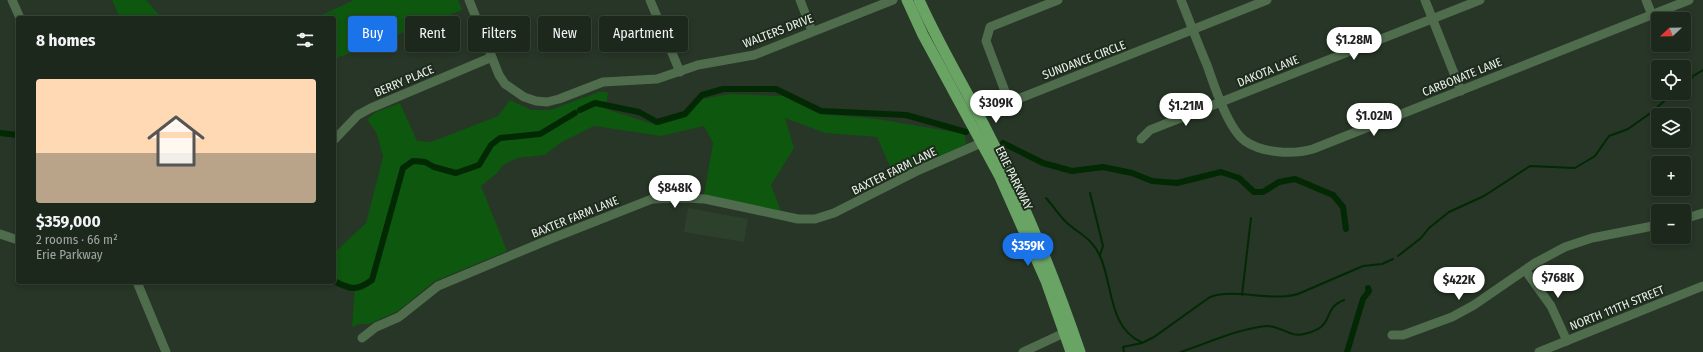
<!DOCTYPE html>
<html lang="en">
<head>
<meta charset="utf-8">
<style>
  body { margin:0; font-family:"Fira Sans Condensed",sans-serif; background:#2a3429; color:#f1f3f6; height:100vh; display:flex; flex-direction:column; font-size:15px; white-space:nowrap }
  * { box-sizing:border-box; margin:0 }
  p { font-size:13px; color:#a0a6a3 }
  .icon { flex:none; width:22px; height:22px; fill:none; stroke:currentColor; stroke-width:2; stroke-linecap:round; stroke-linejoin:round }
  .map { position:relative; flex:1; overflow:hidden }
  .details { position:absolute; left:16px; top:16px; width:320px; height:268px; display:flex; flex-direction:column; background:#1d281c; border-radius:4px; box-shadow:0 2px 6px #0003,0 0 0 1px #3b443b }
  .details>* { flex:none }
  .banner { position:absolute; left:348px; top:16px; width:380px; height:36px; display:flex; gap:8px }
  .needle { width:26px; rotate:248deg }
  .buttons { position:absolute; left:1651px; top:12px; display:grid; gap:8px }
  .buttons a { display:grid; place-items:center; width:40px; height:40px; border-radius:4px; background:#1d281c; box-shadow:0 2px 6px #0003,0 0 0 1px #3b443b; font-size:20px }
  .price { position:absolute; translate:-50% -34px; padding:0 9px; border-radius:14px; background:#fff; color:#222; font-size:13px; line-height:26px; filter:drop-shadow(0 1px 2px #0008) }
  .price::after { content:''; position:absolute; left:50%; top:24px; width:12px; height:9px; margin-left:-6px; background:inherit; clip-path:polygon(0 0,100% 0,50% 100%) }
  .price.active { background:#1a73e8; color:#fff }
  ul { padding:0; list-style:none }
  li { display:grid; align-content:center; gap:8px; height:212px; padding:0 20px }
  li span { display:grid; place-items:center; height:124px; border-radius:4px; color:#555 }
  li>.icon { margin-inline-start:auto }
  span .icon { width:72px; height:72px; fill:#fffc; stroke-width:1 }
  li b { font-size:17px }
  h2 { display:flex; justify-content:space-between; align-items:center; height:48px; padding:0 20px; font-size:17px }
  .pill { padding:0 14px; border-radius:4px; background:#1d281c; box-shadow:0 2px 6px #0003,0 0 0 1px #3b443b; font-size:14px; line-height:36px }
  .pill.active { background:#1a73e8; color:#fff }
  .map>svg:first-child { display:block }
  .built { fill:#2d402c }
  .green { fill:#0d570f }
  .lines { fill:none; stroke-linecap:round; stroke-linejoin:round }
  .stream { stroke:#022903; stroke-width:2 }
  .canal { stroke:#022903; stroke-width:6 }
  .minor { stroke:#4f6c4d; stroke-width:9 }
  .major { stroke:#69a465; stroke-width:11 }
  .labels { text-anchor:middle; dominant-baseline:central; stroke-width:4; stroke-linejoin:round; paint-order:stroke }
  .street-label { font-size:12px; fill:#e9f2e8; stroke:#1e2b1d }
</style>
</head>
<body>
<div class="map">
<svg width="1703" height="352" viewBox="0 0 1703 352">
  <rect width="100%" height="100%" fill="#273626"/>
  <!-- built -->
  <path class="built" d="M688 208 748 219 744 242 684 232Z"/>
  <!-- green -->
  <g class="green">
    <path d="M112 0H146L162 18H120Z"/>
    <path d="M354 0H458L462 10 334 59V18H315Z"/>
    <path d="M599 92H608L606 109 656 125 683 116 702 99 730 94 783 96 820 114 878 119 965 134 966 144 895 178 877 137 825 133 785 118 794 148 771 185 781 211 704 195 713 143 704 126 661 136 594 126 560 143 545 155 517 158 503 165 497 173 481 186 507 251 435 281 398 311 369 324H359L352 327 355 286 334 279V253L366 223 383 157 377 134 367 119 376 112 400 103 417 141 431 142 498 116 510 100 531 110H550Z"/>
  </g>
  <g class="lines">
    <!-- stream -->
    <g class="stream">
      <path d="M1684 88 1687 86 1693 76 1703 70"/>
      <path d="M1090 193 1103 246 1100 255"/>
      <path d="M1046 198C1053 206 1059 215 1066 222 1079 234 1092 238 1100 256 1113 284 1108 327 1141 342"/>
      <path d="M1398 256 1421 238 1429 228 1449 212 1484 196 1530 166 1575 168 1595 156 1609 136 1628 129 1652 112 1673 93"/>
      <path d="M1242 295 1251 218"/>
      <path d="M1124 352 1123 347 1142 343 1154 337 1210 297C1238 288 1269 302 1298 294L1363 266 1382 264 1393 259"/>
      <path d="M1181 352C1208 343 1237 329 1266 326 1280 325 1290 338 1304 334 1309 333 1317 330 1321 327 1332 318 1325 308 1344 300"/>
    </g>
    <!-- canal -->
    <g class="canal">
      <path d="M580 110 595 103 639 112 657 122 685 114 702 95 723 89H776L821 111 906 115 966 132"/>
      <path d="M0 133 18 135"/>
      <path d="M1003 143 1043 163 1072 171 1103 167 1132 173 1152 181 1177 183 1221 172 1239 178 1254 192H1263L1279 182 1295 179 1333 195 1343 207 1346 229"/>
      <path d="M334 281C351 290 357 291 372 280L403 168 413 161 425 162 434 167 456 173 479 165 491 145 500 138 540 134 575 113"/>
      <path d="M1347 352 1363 299 1369 291 1368 288"/>
    </g>
    <!-- minor -->
    <g class="minor">
      <path d="M12 0 20 18"/>
      <path d="M469 0 499 75 505 84 524 97 536 101 547 102 559 99 603 82 657 79 698 65 754 55 893 0"/>
      <path d="M650 0 680 72"/>
      <path d="M800 0 812 31"/>
      <path d="M1058 0 990 27 986 41 1006 94 1011 98 1018 99 1267 0"/>
      <path d="M1181 0C1190 22 1198 44 1207 65 1214 85 1228 129 1245 141 1262 153 1293 155 1313 149L1689 0"/>
      <path d="M1425 0 1461 91"/>
      <path d="M1646 0 1652 15"/>
      <path d="M1141 139 1150 130 1480 0"/>
      <path d="M334 140 358 115 371 108 492 57"/>
      <path d="M1684 219 1703 213"/>
      <path d="M0 234 18 240"/>
      <path d="M1525 270 1551 306 1567 341"/>
      <path d="M137 282 166 352"/>
      <path d="M1392 335H1403L1452 317 1474 305 1535 263 1565 247 1592 238 1658 225"/>
      <path d="M362 338 376 327 399 317 438 286 548 240 652 199 685 198 705 199 798 219H815L834 213 919 170 988 140"/>
      <path d="M1023 352 1064 333"/>
      <path d="M1539 352 1703 286"/>
    </g>
    <!-- major -->
    <g class="major">
      <path d="M907 0 923 35 1000 177 1046 281 1071 352"/>
      <path d="M919 0C940 47 967 91 990 137 1026 206 1055 279 1080 352"/>
    </g>
  </g>
  <g class="labels">
    <!-- street labels -->
    <g class="street-label">
      <text transform="translate(778 31) rotate(-21)">WALTERS DRIVE</text>
      <text transform="translate(1084 60) rotate(-21)">SUNDANCE CIRCLE</text>
      <text transform="translate(1268 71) rotate(-22)">DAKOTA LANE</text>
      <text transform="translate(1462 77) rotate(-22)">CARBONATE LANE</text>
      <text transform="translate(404 81) rotate(-23)">BERRY PLACE</text>
      <text transform="translate(894 171) rotate(-26)">BAXTER FARM LANE</text>
      <text transform="translate(1014 178) rotate(64)">ERIE PARKWAY</text>
      <text transform="translate(575 217) rotate(-22)">BAXTER FARM LANE</text>
      <text transform="translate(1617 308) rotate(-22)">NORTH 111TH STREET</text>
    </g>
  </g>
</svg>
<div class="buttons">
<a><svg class="needle" viewBox="-14 -14 28 28"><path d="M0-13l5 13h-10z" fill="#e53935"/><path d="M0 13l5-13h-10z" fill="#a0a6a3"/></svg></a>
<a><svg class="icon" aria-label="locate" viewBox="0 0 24 24"><circle cx="12" cy="12" r="6"/><path d="M12 2v4M12 18v4M2 12h4M18 12h4"/></svg></a>
<a><svg class="icon" aria-label="layers" viewBox="0 0 24 24"><path d="M12 4l9 5-9 5-9-5zM3 14l9 5 9-5"/></svg></a>
<a>+</a>
<a>−</a>
</div>
<b class="price" style="left:1354px;top:61px">$1.28M</b>
<b class="price" style="left:996px;top:124px">$309K</b>
<b class="price" style="left:1186px;top:127px">$1.21M</b>
<b class="price" style="left:1374px;top:137px">$1.02M</b>
<b class="price" style="left:675px;top:209px">$848K</b>
<b class="price active" style="left:1028px;top:267px">$359K</b>
<b class="price" style="left:1558px;top:299px">$768K</b>
<b class="price" style="left:1459px;top:301px">$422K</b>
<div class="banner">
<a class="pill active">Buy</a>
<a class="pill">Rent</a>
<a class="pill">Filters</a>
<a class="pill">New</a>
<a class="pill">Apartment</a>
</div>
<section class="details">
<h2>8 homes<svg class="icon" aria-label="filters" viewBox="0 0 24 24"><path d="M4 7h16M4 17h16"/><circle cx="9" cy="7" r="2"/><circle cx="15" cy="17" r="2"/></svg></h2>
<ul>
<li><span style="background:linear-gradient(#ffd9b3 60%,#b9a48a 0)"><svg class="icon" aria-label="home" viewBox="0 0 24 24"><path d="M3 11l9-7 9 7M6 9v11h12V9"/></svg></span><div><b>$359,000</b><p>2 rooms · 66 m²</p><p>Erie Parkway</p></div></li>
</ul>
</section>
</div>
</body>
</html>
